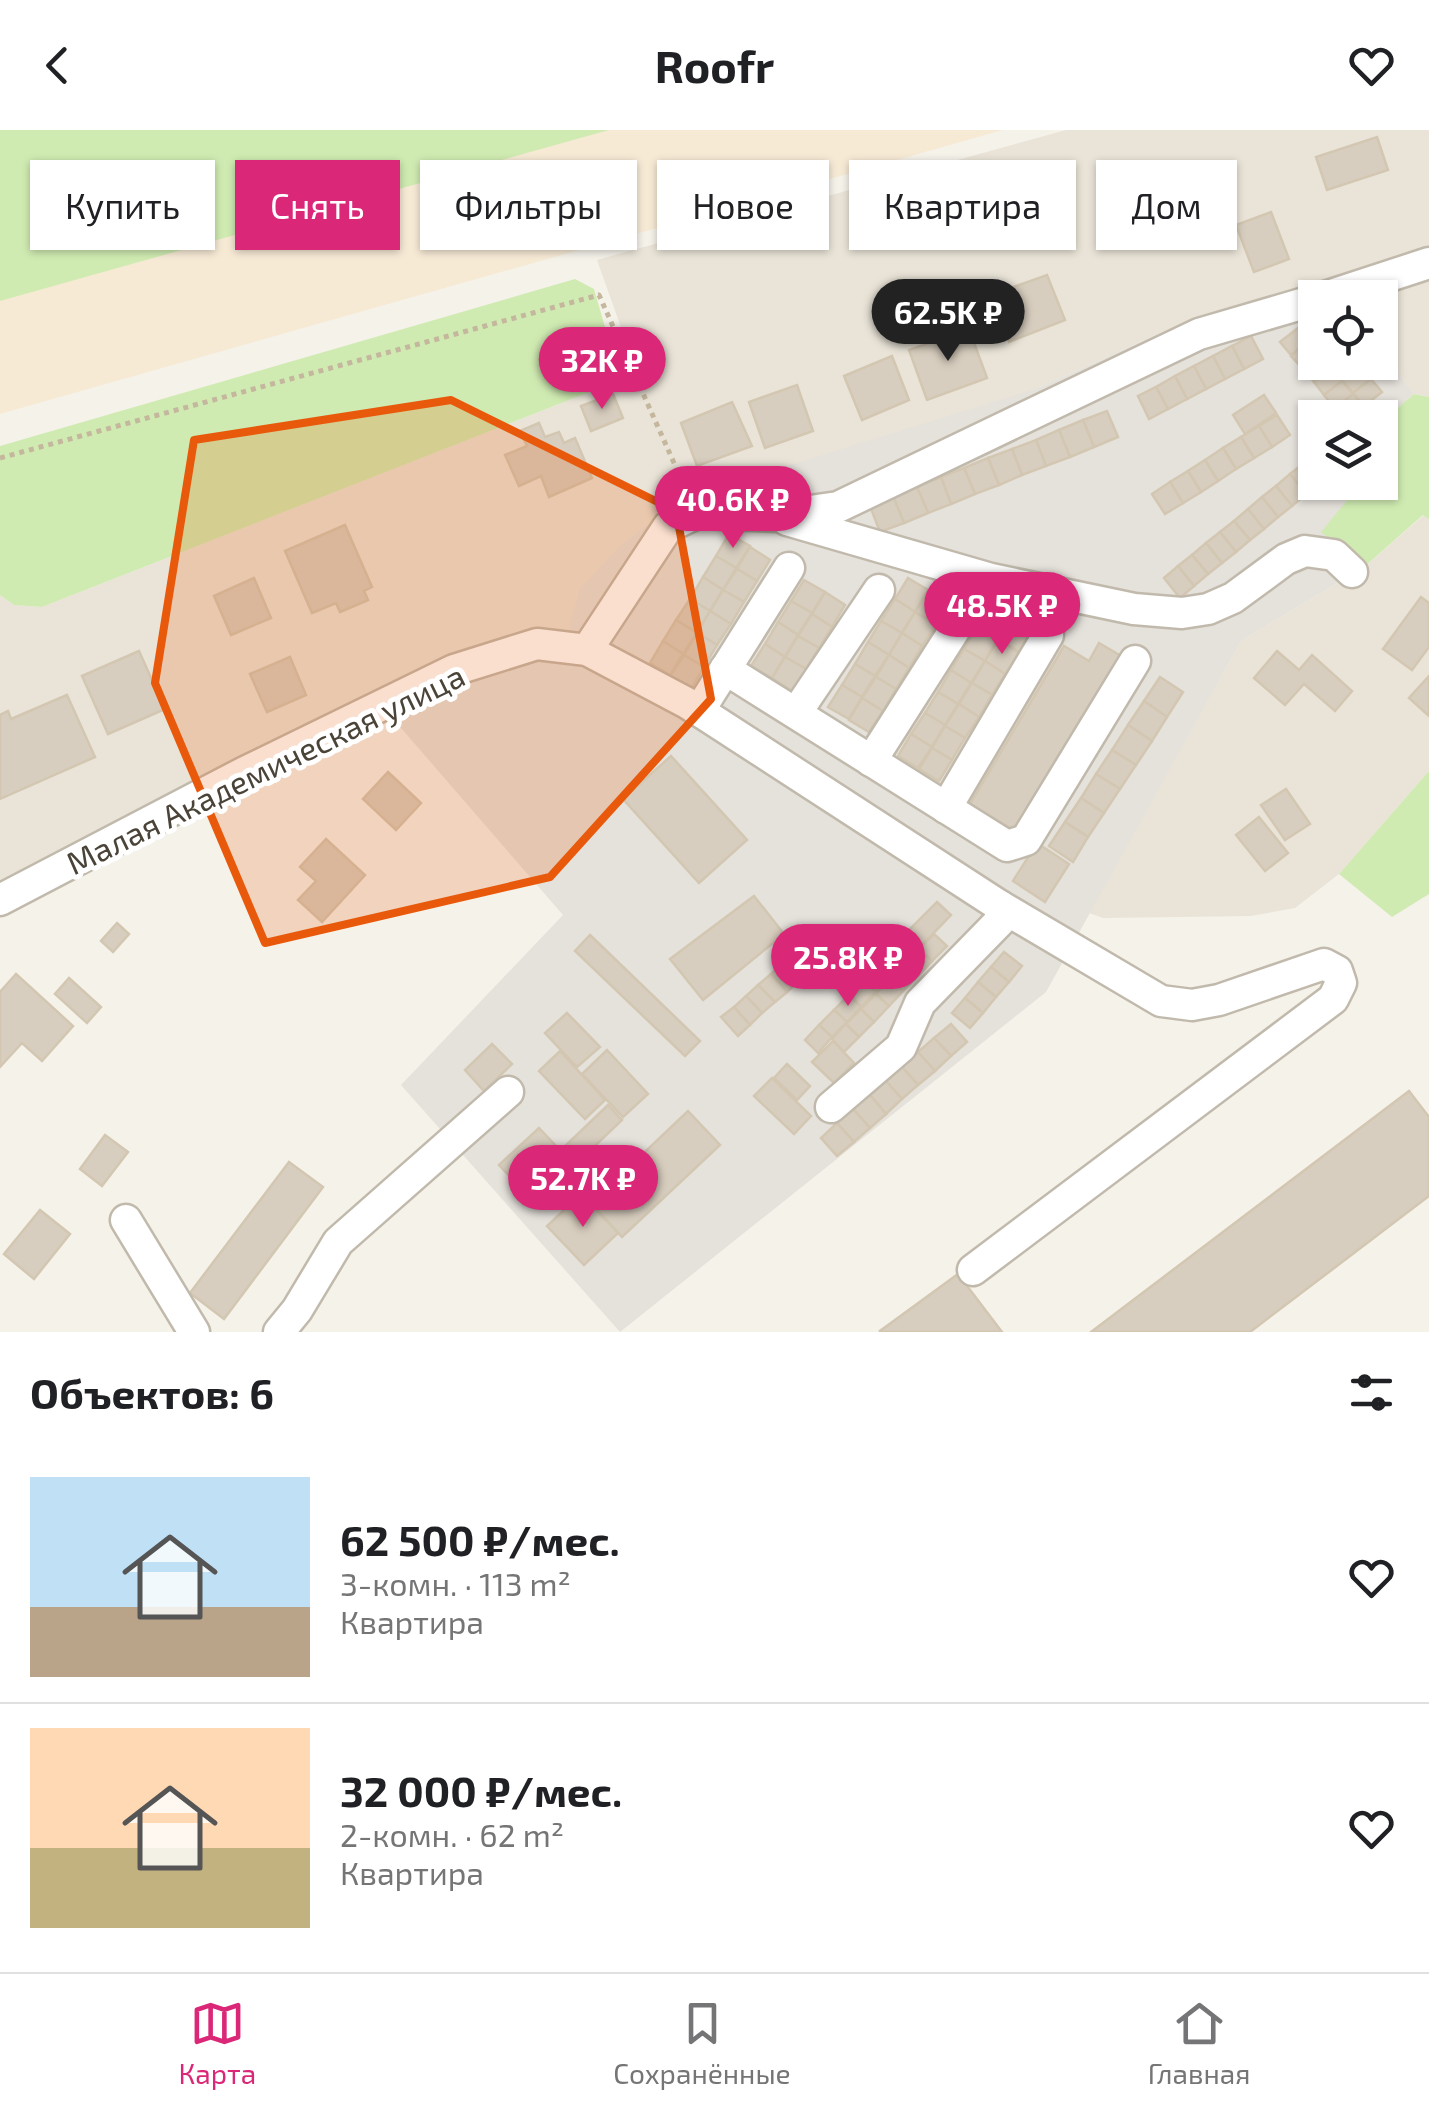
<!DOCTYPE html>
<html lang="ru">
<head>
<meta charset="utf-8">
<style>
  body { margin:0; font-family:"Exo 2",sans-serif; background:#f2f2f2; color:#202124; height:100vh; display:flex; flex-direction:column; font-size:38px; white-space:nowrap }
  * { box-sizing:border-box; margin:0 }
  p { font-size:32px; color:#757577 }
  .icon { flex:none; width:55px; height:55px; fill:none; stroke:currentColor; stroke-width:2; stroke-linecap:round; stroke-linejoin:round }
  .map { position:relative; height:1202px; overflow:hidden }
  .sheet { display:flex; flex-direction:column; background:#fff; flex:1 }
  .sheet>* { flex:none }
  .hud { position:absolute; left:30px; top:30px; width:1370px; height:90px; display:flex; gap:20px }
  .controls { position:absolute; left:1298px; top:150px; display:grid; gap:20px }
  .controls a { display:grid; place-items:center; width:100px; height:100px; border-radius:0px; background:#fff; box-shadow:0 2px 8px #0004; font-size:50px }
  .price { position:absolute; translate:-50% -85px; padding:0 22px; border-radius:35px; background:#db2777; color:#fff; font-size:32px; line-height:65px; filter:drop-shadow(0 2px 5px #0008) }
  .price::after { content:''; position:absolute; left:50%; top:60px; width:30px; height:22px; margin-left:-15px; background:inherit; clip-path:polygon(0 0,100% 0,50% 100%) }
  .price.selected { background:#222; color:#fff }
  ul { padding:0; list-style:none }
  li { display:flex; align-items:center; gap:30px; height:250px; padding:0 30px }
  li+li { border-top:2px solid #e0e0e0 }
  li span { display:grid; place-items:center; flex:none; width:280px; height:200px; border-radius:0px; color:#555 }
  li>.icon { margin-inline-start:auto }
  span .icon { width:120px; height:120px; fill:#fffc; stroke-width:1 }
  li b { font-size:42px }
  h2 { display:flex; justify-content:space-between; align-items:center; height:120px; padding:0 30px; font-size:42px }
  .chip { padding:0 35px; border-radius:0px; background:#fff; box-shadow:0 2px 8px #0004; font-size:35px; line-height:90px }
  .chip.selected { background:#db2777; color:#fff }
  header { display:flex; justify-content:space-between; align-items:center; height:130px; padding:0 30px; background:#fff; font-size:45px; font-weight:700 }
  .menu { display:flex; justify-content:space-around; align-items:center; height:140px; border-top:2px solid #e0e0e0; background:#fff; font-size:28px; color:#757577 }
  .menu a { display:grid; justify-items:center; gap:5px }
  .menu .selected { color:#db2777 }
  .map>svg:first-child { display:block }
  .residential { fill:#eae4d8 }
  .commercial { fill:#f7ead5 }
  .industrial { fill:#e5e1db }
  .green { fill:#d0ebb2 }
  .building { fill:#d8cebf; stroke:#d3c7b2; stroke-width:2.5 }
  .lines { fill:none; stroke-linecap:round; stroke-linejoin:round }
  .minor-casing { stroke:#c1baac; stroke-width:35 }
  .path { stroke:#c4b79d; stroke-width:5; stroke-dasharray:5 5; stroke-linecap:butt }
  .minor { stroke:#fff; stroke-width:30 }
  .marked { fill:#e8590c; fill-opacity:0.2; stroke:#e8590c; stroke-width:8; stroke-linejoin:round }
  .labels { text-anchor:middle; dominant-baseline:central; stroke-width:10; stroke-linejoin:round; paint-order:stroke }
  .street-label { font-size:32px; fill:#4a4338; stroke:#fff }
</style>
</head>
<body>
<header><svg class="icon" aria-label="back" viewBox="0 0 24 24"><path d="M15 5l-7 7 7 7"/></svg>Roofr<svg class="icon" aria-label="heart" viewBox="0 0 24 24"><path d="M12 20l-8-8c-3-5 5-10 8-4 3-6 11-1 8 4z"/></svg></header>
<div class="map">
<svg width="1429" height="1202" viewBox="0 0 1429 1202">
  <rect width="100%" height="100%" fill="#f5f2ea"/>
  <!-- residential -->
  <g class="residential">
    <path d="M1066 0H1429V267L1414 264 1380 219V168L1285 164 1189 190 1038 258 564 517 479 540 0 767V465L14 475 42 477 610 254 638 245 597 130Z"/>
    <path d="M1424 385 1429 389V641L1339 744 1295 778 1251 786 1103 788 1089 783 1241 511 1364 437Z"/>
  </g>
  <!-- commercial -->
  <path class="commercial" d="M0 0H1003L0 284Z"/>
  <!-- industrial -->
  <path class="industrial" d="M1320 148 1338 167 1315 168V232H1380V219L1414 264 1380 293V288H1315V352L1349 353 1354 361 1364 437 1241 511 1046 862 620 1202 401 955 563 785 382 576 564 517 580 459 621 415 684 368 1038 258 1189 190 1285 164Z"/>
  <!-- green -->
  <g class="green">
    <path d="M0 0H609L0 171Z"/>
    <path d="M575 149 594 159 618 242 610 254 42 477 14 475 0 465V316Z"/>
    <path d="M1414 264 1429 267V389L1423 385 1364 437 1321 402 1354 362 1349 353 1380 352V293Z"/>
    <path d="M1429 641V764L1392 787 1339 744Z"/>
  </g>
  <!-- building -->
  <g class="building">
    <path d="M1377 7 1388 40 1327 60 1316 27Z"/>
    <path d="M1271 82 1289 129 1254 142 1236 95Z"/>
    <path d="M1047 145 1065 190 1009 212 991 165Z"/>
    <path d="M1298 198 1309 211 1291 225 1280 212Z"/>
    <path d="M969 199 987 248 927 270 909 220Z"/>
    <path d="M1251 206 1263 229 1244 239 1232 216Z"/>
    <path d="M1309 211 1315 218V228L1303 239 1291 226Z"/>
    <path d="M1232 216 1244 239 1225 249 1213 226Z"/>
    <path d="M892 226 909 270 862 290 844 246Z"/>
    <path d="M1213 226 1225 249 1206 259 1194 236Z"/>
    <path d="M1315 228V232H1327L1331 237 1314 252 1303 239Z"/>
    <path d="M1336 232H1357L1360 235 1342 250 1331 237Z"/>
    <path d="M1360 235 1371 249 1353 263 1342 250Z"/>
    <path d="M1194 236 1206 259 1187 269 1175 246Z"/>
    <path d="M1331 237 1342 251 1324 265 1314 252Z"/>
    <path d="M1175 246 1187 269 1168 279 1156 257Z"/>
    <path d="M1371 249 1382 262 1364 276 1353 263Z"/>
    <path d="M1342 251 1353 264 1335 279 1324 265Z"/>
    <path d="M797 255 813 301 765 318 749 272Z"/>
    <path d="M1156 257 1168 279 1149 289 1138 266Z"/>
    <path d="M613 264 623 288 591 301 581 276Z"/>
    <path d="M1353 264 1364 277 1352 288H1343L1335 279Z"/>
    <path d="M1264 265 1276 283 1245 304 1233 285Z"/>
    <path d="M732 272 752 316 697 336 681 293Z"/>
    <path d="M1107 281 1118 307 1094 317 1083 290Z"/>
    <path d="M1277 285 1290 305 1272 317 1259 296Z"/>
    <path d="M1083 290 1094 317 1070 327 1059 300Z"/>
    <path d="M539 293 545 307 559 302 564 313 575 308 592 348 549 367 541 346 519 356 505 325 527 316 520 301Z"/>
    <path d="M1259 296 1272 317 1254 328 1241 307Z"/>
    <path d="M1059 300 1070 327 1046 336 1036 310Z"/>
    <path d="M1241 307 1254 328 1236 339 1223 318Z"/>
    <path d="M1036 310 1046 336 1022 345 1012 319Z"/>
    <path d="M1223 318 1236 339 1218 351 1205 330Z"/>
    <path d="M1012 319 1022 345 999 355 988 328Z"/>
    <path d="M988 328 999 355 975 364 964 338Z"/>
    <path d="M1205 330 1218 351 1201 362 1188 341Z"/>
    <path d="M1304 333 1315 346V352H1320L1306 364 1290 344Z"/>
    <path d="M964 338 975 364 951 374 941 347Z"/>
    <path d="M1188 341 1201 362 1183 373 1170 352Z"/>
    <path d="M1290 344 1306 364 1292 376 1276 356Z"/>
    <path d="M941 347 951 374 928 383 917 357Z"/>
    <path d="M1170 352 1183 373 1165 384 1152 364Z"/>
    <path d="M1276 356 1292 376 1278 387 1262 367Z"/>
    <path d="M917 357 928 383 904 393 893 366Z"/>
    <path d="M893 366 904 393 880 402 870 376Z"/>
    <path d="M1262 367 1278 387 1264 399 1248 379Z"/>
    <path d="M1248 379 1264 399 1250 410 1234 391Z"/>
    <path d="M1234 391 1250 410 1236 422 1220 402Z"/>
    <path d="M345 395 372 457 364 461 368 470 340 482 336 473 312 483 285 421Z"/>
    <path d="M1220 402 1236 422 1222 433 1206 413Z"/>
    <path d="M729 404 750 416 736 438 716 426Z"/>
    <path d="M1206 413 1222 433 1208 444 1192 425Z"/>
    <path d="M750 417 770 430 757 451 737 439Z"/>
    <path d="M1192 425 1208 444 1194 456 1178 436Z"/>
    <path d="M716 426 736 438 723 460 703 447Z"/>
    <path d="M1178 436 1194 456 1180 468 1164 448Z"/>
    <path d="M737 439 757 451 744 472 723 460Z"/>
    <path d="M703 447 723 460 710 481 690 469Z"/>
    <path d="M254 448 271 488 231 505 214 466Z"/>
    <path d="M908 448 928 460 915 482 895 469Z"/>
    <path d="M804 450 825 462 812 483 791 471Z"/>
    <path d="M723 460 744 472 731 494 710 481Z"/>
    <path d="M928 461 949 473 936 495 915 482Z"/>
    <path d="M825 462 845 475 832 497 812 484Z"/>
    <path d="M1421 467 1429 473V517L1412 540 1383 519Z"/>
    <path d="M690 469 710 481 697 503 676 490Z"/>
    <path d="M895 469 915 482 902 503 881 491Z"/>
    <path d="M791 471 812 483 798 505 778 492Z"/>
    <path d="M710 481 731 494 717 515 697 503Z"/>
    <path d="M915 482 936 495 922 516 902 503Z"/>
    <path d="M812 484 832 497 819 518 798 506Z"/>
    <path d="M1012 488 1032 500 1019 522 999 509Z"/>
    <path d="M676 490 697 503 683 524 663 511Z"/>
    <path d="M881 491 902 503 889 525 868 512Z"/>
    <path d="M778 492 798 505 785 527 765 514Z"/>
    <path d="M978 497 998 509 985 531 964 519Z"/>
    <path d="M697 503 717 515 704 537 684 525Z"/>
    <path d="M902 503 922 516 909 538 889 525Z"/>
    <path d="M798 506 819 518 806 539 785 527Z"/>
    <path d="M998 510 1019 523 1005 544 985 531Z"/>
    <path d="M663 511 683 524 670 545 650 533Z"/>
    <path d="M868 512 889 525 875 546 855 534Z"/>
    <path d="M1099 513 1121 526 1017 702 970 674 1064 516 1089 531Z"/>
    <path d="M765 514 785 527 772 548 751 536Z"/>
    <path d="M964 519 985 531 971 553 951 540Z"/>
    <path d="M139 521 165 579 108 604 82 546Z"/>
    <path d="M1277 521 1299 540 1312 525 1352 561 1335 581 1304 554 1285 575 1254 548Z"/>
    <path d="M684 525 704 537 691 559 670 546Z"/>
    <path d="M889 525 909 538 896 559 876 547Z"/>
    <path d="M290 527 306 565 267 582 250 544Z"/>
    <path d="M785 527 806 539 792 561 772 548Z"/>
    <path d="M985 531 1005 544 992 565 972 553Z"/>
    <path d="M855 534 875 546 862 567 842 555Z"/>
    <path d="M951 540 971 553 958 574 938 562Z"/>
    <path d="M1429 546V586L1409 568Z"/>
    <path d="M876 547 896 559 883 581 862 568Z"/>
    <path d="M1160 547 1183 562 1167 587 1144 571Z"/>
    <path d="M972 553 992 565 979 587 959 574Z"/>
    <path d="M842 555 862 567 849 589 828 577Z"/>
    <path d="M938 562 958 574 945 595 925 583Z"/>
    <path d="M67 565 95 627 0 669V585L8 581 11 589Z"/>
    <path d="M862 568 883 581 869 602 849 590Z"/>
    <path d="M1144 571 1167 587 1152 611 1128 595Z"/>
    <path d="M959 574 979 587 965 608 945 596Z"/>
    <path d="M925 583 945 595 932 617 911 604Z"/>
    <path d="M1128 595 1152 611 1136 635 1112 620Z"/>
    <path d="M945 596 965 608 952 630 932 618Z"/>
    <path d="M911 604 932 617 918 638 898 626Z"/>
    <path d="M932 618 952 630 939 651 919 639Z"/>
    <path d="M1112 620 1136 635 1120 659 1096 644Z"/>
    <path d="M671 626 747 710 699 753 623 669Z"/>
    <path d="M388 642 421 673 396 700 363 669Z"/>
    <path d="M1096 644 1120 659 1104 683 1081 668Z"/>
    <path d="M1286 659 1310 694 1285 710 1261 675Z"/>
    <path d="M1081 668 1104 683 1088 707 1065 692Z"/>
    <path d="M1259 687 1288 723 1265 741 1236 705Z"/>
    <path d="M1065 692 1088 707 1073 732 1049 716Z"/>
    <path d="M326 709 365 745 322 792 298 770 316 751 300 737Z"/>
    <path d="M1037 713 1069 734 1045 772 1013 751Z"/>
    <path d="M754 766 784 804 703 870 670 829Z"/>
    <path d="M937 772 951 785 921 816 907 802Z"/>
    <path d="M117 793 129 804 113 822 101 811Z"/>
    <path d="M907 804 920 817 905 832 893 819Z"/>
    <path d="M934 804 947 816 932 831 919 819Z"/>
    <path d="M590 805 700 911 685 926 575 821Z"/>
    <path d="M893 819 905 832 891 847 878 835Z"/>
    <path d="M919 819 932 831 918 846 905 834Z"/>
    <path d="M1004 822 1022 836 1009 852 991 837Z"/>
    <path d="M783 833 799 851 787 862 771 844Z"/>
    <path d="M905 834 918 846 903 861 890 849Z"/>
    <path d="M878 835 891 847 876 862 863 850Z"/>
    <path d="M991 837 1009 852 996 867 978 852Z"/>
    <path d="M16 844 73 896 42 931 22 913 0 937V862Z"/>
    <path d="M771 844 787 862 775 872 758 855Z"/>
    <path d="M69 848 101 877 87 893 55 864Z"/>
    <path d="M890 849 903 861 889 876 876 864Z"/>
    <path d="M863 850 876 862 861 877 849 865Z"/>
    <path d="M978 852 996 867 983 883 965 868Z"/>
    <path d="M758 855 775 872 762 883 746 866Z"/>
    <path d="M876 864 889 876 874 892 861 879Z"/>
    <path d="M849 865 861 877 847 892 834 880Z"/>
    <path d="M746 866 762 883 750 895 734 877Z"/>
    <path d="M965 868 983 883 970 898 952 883Z"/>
    <path d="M734 877 750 895 738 906 721 887Z"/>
    <path d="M861 879 874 892 859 907 846 894Z"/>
    <path d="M834 880 847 892 832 907 819 895Z"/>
    <path d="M567 883 600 917 577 937 545 903Z"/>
    <path d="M846 894 859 907 844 922 832 909Z"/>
    <path d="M951 894 967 912 951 926 934 908Z"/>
    <path d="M819 895 832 907 818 923 805 910Z"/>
    <path d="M934 908 951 926 935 941 918 922Z"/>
    <path d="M833 911 854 933 834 953 812 932Z"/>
    <path d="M492 914 512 934 484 961 465 940Z"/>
    <path d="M607 920 648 964 623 987 582 944Z"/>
    <path d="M560 921 605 970 585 989 539 941Z"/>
    <path d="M918 922 935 941 918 955 902 937Z"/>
    <path d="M787 934 810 956 797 970 774 948Z"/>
    <path d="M902 937 918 955 902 969 886 951Z"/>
    <path d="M772 948 811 986 794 1004 754 966Z"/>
    <path d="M886 951 902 969 886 984 870 965Z"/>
    <path d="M1409 961 1429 987V1066L1250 1202H1091Z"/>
    <path d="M870 965 886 984 870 998 853 979Z"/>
    <path d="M608 975 622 990 577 1033 563 1018Z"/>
    <path d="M853 979 870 998 854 1012 837 993Z"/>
    <path d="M688 981 720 1015 622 1107 591 1073Z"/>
    <path d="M837 993 854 1012 837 1026 821 1008Z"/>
    <path d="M539 998 578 1039 538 1076 499 1035Z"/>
    <path d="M105 1005 128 1022 102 1056 80 1039Z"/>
    <path d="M289 1032 323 1057 224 1189 190 1163Z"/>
    <path d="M581 1064 618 1103 584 1135 547 1096Z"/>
    <path d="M40 1080 70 1104 34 1149 4 1124Z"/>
    <path d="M958 1144 1002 1202H881L880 1201Z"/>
  </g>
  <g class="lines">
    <defs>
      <g id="minor">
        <path d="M1322 168 1429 133"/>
        <path d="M787 390 991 449 1134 479 1182 483 1208 479 1233 468 1286 429 1305 421 1334 425 1352 442"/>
        <path d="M587 520 668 397 697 383 775 386 838 377 1199 204 1315 170"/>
        <path d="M725 539 1007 716 1026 710 1135 531"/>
        <path d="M699 581 789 438"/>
        <path d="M796 583 879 460"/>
        <path d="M871 631 964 485"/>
        <path d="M946 678 1048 505"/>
        <path d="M0 770 243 643 454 540 537 514 587 520 687 573 1000 776 1161 871 1192 875 1219 870 1324 834 1337 841 1341 853 1333 869 973 1140"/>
        <path d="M831 977 901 917 920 873 1000 791V776"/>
        <path d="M126 1090 194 1202"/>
        <path d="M279 1202 297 1180 338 1112 508 962"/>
      </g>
    </defs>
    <!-- minor casing -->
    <use href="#minor" class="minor-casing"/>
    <!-- path -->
    <path class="path" d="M0 328 599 165 687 362"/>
    <!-- minor -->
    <use href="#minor" class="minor"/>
  </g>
  <!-- marked area -->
  <path class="marked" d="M451 270 676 381 711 569 550 747 265 813 155 553 194 310Z"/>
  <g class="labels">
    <!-- street labels -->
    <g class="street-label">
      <text transform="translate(265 638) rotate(-26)">Малая Академическая улица</text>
    </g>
  </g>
</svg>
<div class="controls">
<a><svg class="icon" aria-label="locate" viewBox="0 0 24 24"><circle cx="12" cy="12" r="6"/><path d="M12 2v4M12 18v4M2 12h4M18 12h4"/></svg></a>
<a><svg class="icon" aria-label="layers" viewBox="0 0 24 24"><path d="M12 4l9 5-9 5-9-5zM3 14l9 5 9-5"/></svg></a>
</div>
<b class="price selected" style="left:948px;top:234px">62.5K ₽</b>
<b class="price" style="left:602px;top:282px">32K ₽</b>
<b class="price" style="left:733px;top:421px">40.6K ₽</b>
<b class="price" style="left:1002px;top:527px">48.5K ₽</b>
<b class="price" style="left:848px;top:879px">25.8K ₽</b>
<b class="price" style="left:583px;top:1100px">52.7K ₽</b>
<div class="hud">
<a class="chip">Купить</a>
<a class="chip selected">Снять</a>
<a class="chip">Фильтры</a>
<a class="chip">Новое</a>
<a class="chip">Квартира</a>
<a class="chip">Дом</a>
</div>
</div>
<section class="sheet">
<h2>Объектов: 6<svg class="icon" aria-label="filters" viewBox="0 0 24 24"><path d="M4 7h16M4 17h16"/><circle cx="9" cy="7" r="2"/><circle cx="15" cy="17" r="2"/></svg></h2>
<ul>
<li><span style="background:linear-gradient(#bfe0f5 65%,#b9a48a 0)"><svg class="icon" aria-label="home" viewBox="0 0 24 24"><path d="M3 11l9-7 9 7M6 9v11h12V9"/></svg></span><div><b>62 500 ₽/мес.</b><p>3-комн. · 113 m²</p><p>Квартира</p></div><svg class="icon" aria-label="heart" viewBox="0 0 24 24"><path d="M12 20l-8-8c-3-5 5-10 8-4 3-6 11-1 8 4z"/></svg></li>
<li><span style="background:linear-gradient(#ffd9b3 60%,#c2b280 0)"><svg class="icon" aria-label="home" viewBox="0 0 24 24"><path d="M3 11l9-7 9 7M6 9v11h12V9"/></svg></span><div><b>32 000 ₽/мес.</b><p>2-комн. · 62 m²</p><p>Квартира</p></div><svg class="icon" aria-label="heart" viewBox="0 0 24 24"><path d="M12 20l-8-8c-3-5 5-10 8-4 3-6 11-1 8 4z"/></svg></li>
</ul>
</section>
<nav class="menu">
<a class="selected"><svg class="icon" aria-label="map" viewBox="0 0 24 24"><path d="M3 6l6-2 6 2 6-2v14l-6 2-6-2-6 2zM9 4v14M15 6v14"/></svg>Карта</a>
<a><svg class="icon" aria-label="saved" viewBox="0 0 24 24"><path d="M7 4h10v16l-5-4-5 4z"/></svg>Сохранённые</a>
<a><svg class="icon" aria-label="home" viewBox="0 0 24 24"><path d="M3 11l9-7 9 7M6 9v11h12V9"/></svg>Главная</a>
</nav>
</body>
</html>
